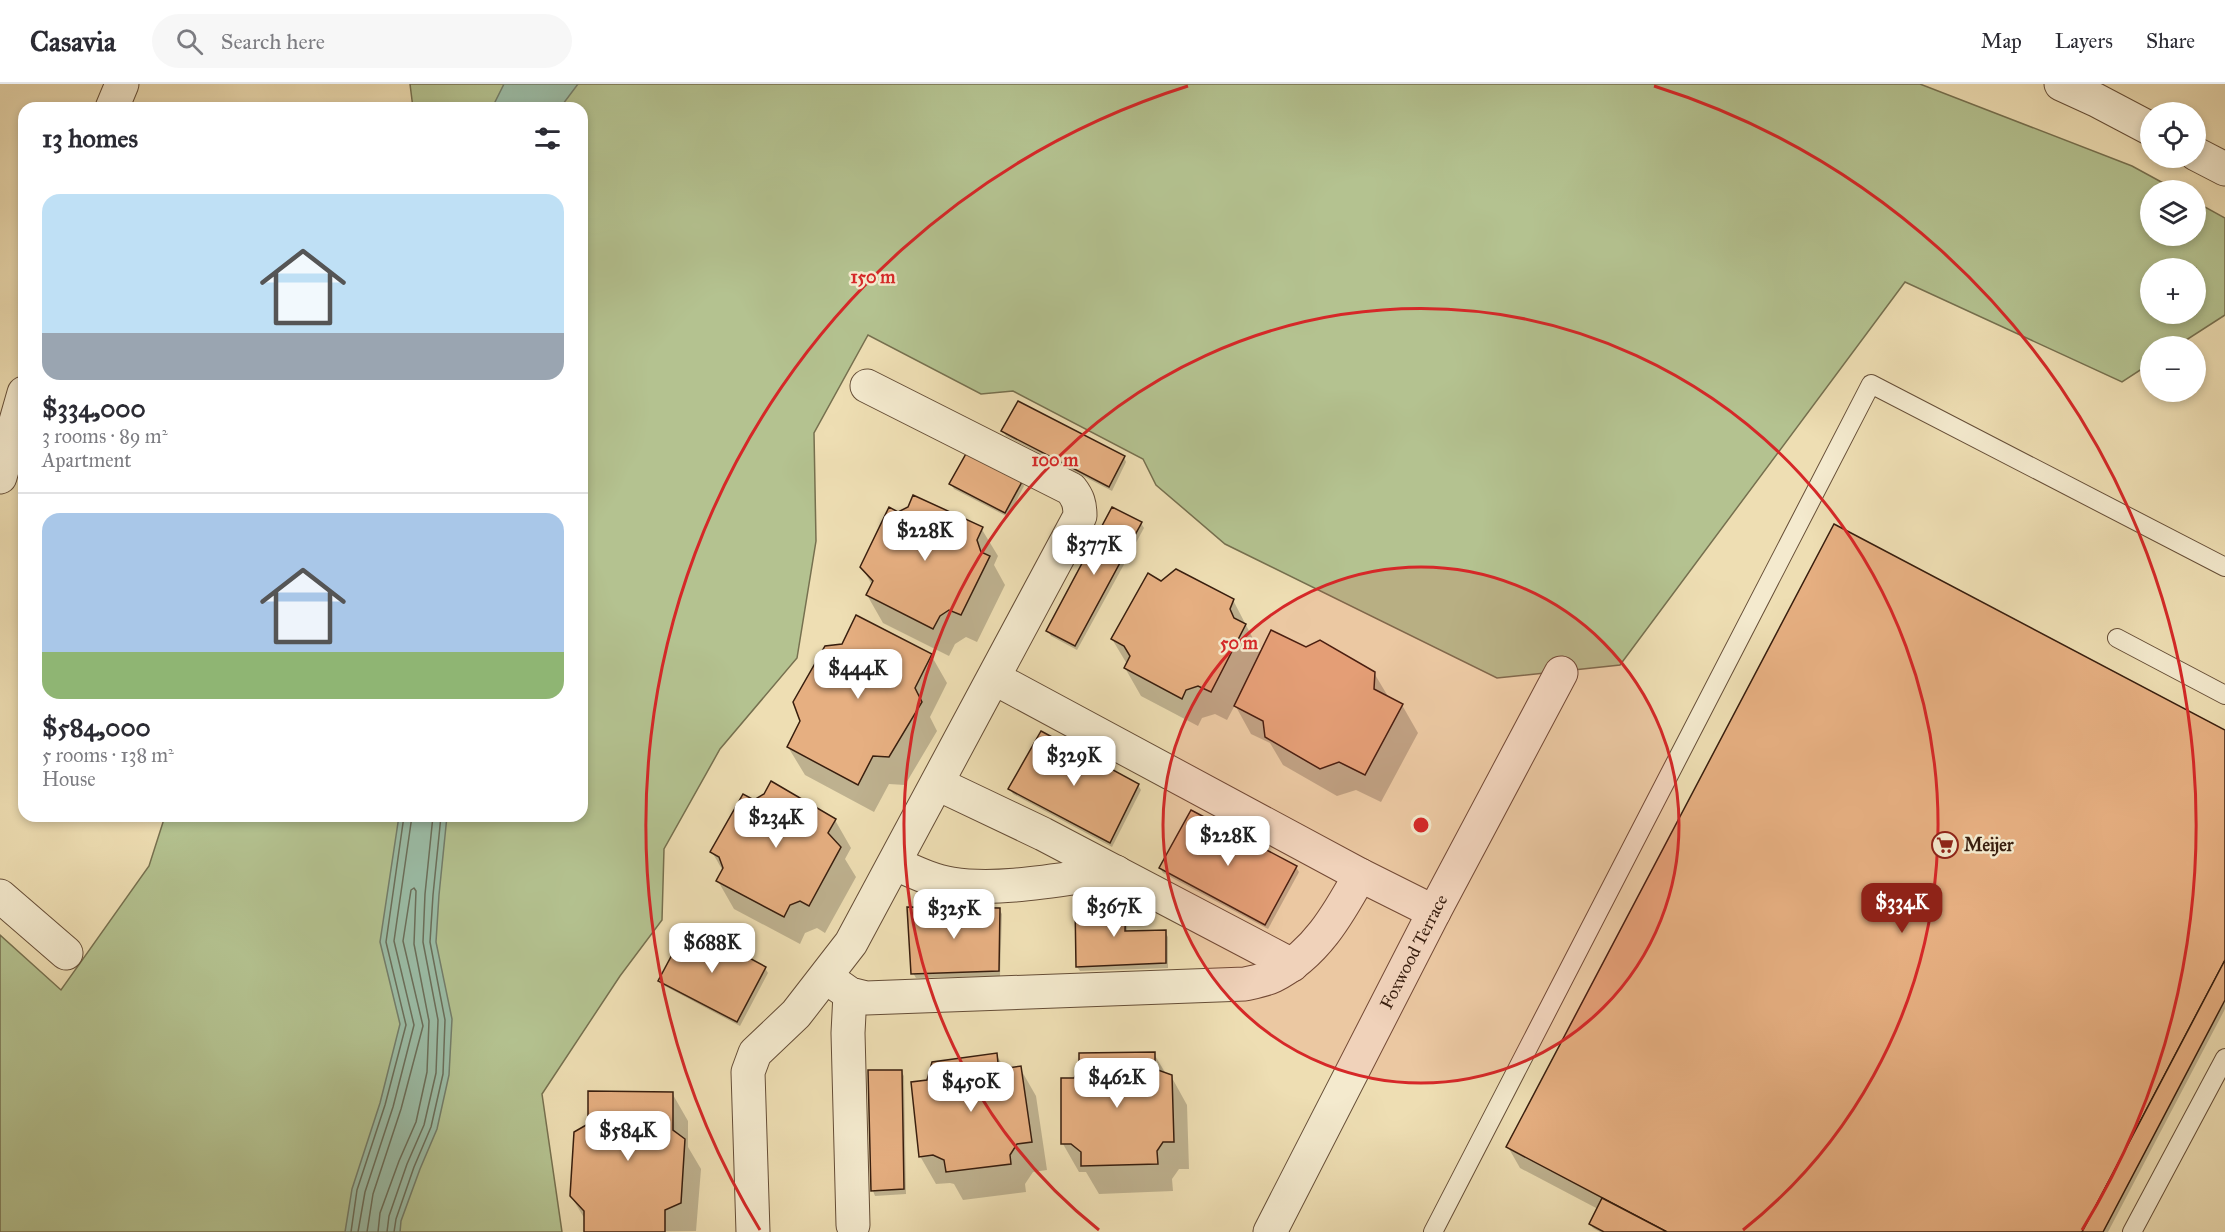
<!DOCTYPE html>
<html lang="en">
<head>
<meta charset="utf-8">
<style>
  body { margin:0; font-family:"IM FELL Great Primer",serif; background:#f7f7f7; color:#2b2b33; height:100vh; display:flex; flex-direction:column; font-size:22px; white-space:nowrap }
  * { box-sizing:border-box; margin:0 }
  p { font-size:20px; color:#7c7c81 }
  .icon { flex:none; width:33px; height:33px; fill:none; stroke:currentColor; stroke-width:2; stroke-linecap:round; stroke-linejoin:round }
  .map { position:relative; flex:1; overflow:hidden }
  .panel { position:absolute; left:18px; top:18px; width:570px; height:720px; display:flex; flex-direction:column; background:#fff; border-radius:18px; box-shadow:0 3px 9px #0003 }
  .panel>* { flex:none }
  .controls { position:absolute; left:2140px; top:18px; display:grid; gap:12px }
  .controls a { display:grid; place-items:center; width:66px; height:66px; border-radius:50%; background:#fff; box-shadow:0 3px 9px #0003; font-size:30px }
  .price { position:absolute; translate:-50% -51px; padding:0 14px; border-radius:12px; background:#fff; color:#222; font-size:20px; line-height:39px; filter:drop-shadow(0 2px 3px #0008) }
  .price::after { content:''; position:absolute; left:50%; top:36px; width:18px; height:14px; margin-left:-9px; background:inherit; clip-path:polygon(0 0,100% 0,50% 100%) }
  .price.on { background:#8f2418; color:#fff }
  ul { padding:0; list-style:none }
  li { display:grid; align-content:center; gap:12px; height:318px; padding:0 24px }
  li+li { border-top:2px solid #e1e1e2 }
  li span { display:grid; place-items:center; height:186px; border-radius:18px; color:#555 }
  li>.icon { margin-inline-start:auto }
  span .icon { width:108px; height:108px; fill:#fffc; stroke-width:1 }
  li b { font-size:26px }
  h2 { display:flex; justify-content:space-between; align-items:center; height:72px; padding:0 24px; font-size:26px }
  header { display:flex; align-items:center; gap:36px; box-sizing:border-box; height:84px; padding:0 30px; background:#fff; border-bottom:2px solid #e1e1e2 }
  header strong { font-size:28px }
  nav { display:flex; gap:33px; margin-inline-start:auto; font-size:21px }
  .search { width:420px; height:54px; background:#f7f7f7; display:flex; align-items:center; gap:15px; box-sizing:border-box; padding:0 21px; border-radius:33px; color:#7c7c81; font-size:22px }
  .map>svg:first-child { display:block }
  .green { fill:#b4c290; stroke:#76704f; stroke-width:1.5; fill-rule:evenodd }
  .water { fill:#9bbda7; stroke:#737d6a; stroke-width:1.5 }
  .shadow { fill:#0003 }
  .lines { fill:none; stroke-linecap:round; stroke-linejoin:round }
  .shore { stroke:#6a6e5a; stroke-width:1.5 }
  .building { fill:#e6af81; stroke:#381e0e; stroke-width:1.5 }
  .service-casing { stroke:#664e37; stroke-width:20 }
  .minor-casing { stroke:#664e37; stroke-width:35 }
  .tertiary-casing { stroke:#664e37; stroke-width:35 }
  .service { stroke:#f4eace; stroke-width:18 }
  .minor { stroke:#f4eace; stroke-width:33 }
  .tertiary { stroke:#f4eace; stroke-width:33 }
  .ring { fill:none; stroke:#d62828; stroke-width:3 }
  .labels { text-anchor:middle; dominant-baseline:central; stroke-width:5; stroke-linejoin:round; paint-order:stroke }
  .poi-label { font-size:18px; font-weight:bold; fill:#381e0e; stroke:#f4eace; text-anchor:start }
  .street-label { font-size:18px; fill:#381e0e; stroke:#f4eace }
  .centre { fill:#d62828; stroke:#f4eace; stroke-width:3 }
  .ring-label { font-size:18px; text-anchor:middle; font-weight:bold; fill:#d62828; stroke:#f4eace; stroke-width:5; stroke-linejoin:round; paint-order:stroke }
</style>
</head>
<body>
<header>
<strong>Casavia</strong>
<div class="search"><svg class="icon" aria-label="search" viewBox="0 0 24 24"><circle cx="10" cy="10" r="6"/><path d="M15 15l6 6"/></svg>Search here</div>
<nav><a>Map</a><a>Layers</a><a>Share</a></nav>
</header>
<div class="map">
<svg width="2225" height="1148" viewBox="0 0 2225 1148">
  <rect width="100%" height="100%" fill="#eedeb3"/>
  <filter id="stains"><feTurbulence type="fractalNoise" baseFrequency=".00333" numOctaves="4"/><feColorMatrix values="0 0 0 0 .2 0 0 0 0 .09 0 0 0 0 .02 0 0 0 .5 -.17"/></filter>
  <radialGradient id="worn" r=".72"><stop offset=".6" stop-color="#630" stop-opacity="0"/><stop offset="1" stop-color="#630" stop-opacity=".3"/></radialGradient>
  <!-- green -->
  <path class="green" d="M410 0H1920L2132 82 2176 106H2151V152H2196V118L2225 134V231L2177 262H2151V279L2122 298 1905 198 1620 581 1497 594 1225 460 1156 401 1143 375 1013 307 981 310 868 251 814 349 816 457 797 574 720 665 664 765 662 836 620 892 542 1010 562 1148H0V851L61 906 149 782 165 732H582V24H413ZM2151 184H2196V230H2151Z"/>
  <!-- water -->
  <g class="water">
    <path d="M504 0H578L560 24H492Z"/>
    <path d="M399 732H447L439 811 436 858 452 935 449 991 437 1045 420 1085 401 1137 400 1148H345L352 1105 380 1019 400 940 380 858Z"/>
  </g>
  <!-- shadow -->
  <g class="shadow">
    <path d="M1003 347 1124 373 1126 378 1112 407 1006 352Z"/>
    <path d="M1022 398 1024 402 1008 433 954 405 951 400Z"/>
    <path d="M898 430 981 444 998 472 994 481 1005 501 977 558 966 553 955 560 949 572 883 539 867 511 872 501 862 483Z"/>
    <path d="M1141 439 1144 444 1077 566 1051 552 1048 547Z"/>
    <path d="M1161 499 1233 516 1261 570 1306 565 1374 589 1389 614 1402 621 1418 649 1381 718 1356 706 1337 712 1283 681 1270 659 1251 650 1235 621 1227 636 1215 630 1202 634 1198 642 1141 612 1125 584 1127 580 1112 555Z"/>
    <path d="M843 562 931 571 947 599 930 633 937 647 905 701 889 700 874 728 805 691 788 663Z"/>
    <path d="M2225 647V925L2108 1148H1600L1593 1144 1590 1140 1598 1125 1520 1084 1508 1063Z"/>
    <path d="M1138 701 1141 706 1112 763 1013 710 1010 705Z"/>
    <path d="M754 718 835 736 851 764 845 775 856 793 825 849 817 844 805 849 800 860 734 825 718 797 723 787 712 768Z"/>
    <path d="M1296 783 1299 788 1268 845 1163 789 1160 784Z"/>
    <path d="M1125 820 1128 825 1127 848H1165L1168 853V884L1080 887 1077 883Z"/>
    <path d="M999 825 1002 830 1000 892 916 894 913 889Z"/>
    <path d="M765 884 768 889 740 942 663 901 660 897Z"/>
    <path d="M996 970 1004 984H1020L1036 1012 1047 1086 1033 1088 1025 1100 1026 1108 963 1116 954 1100 950 1099 936 1100 920 1072 928 997Z"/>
    <path d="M1154 970 1166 990 1171 992 1187 1021 1189 1085H1179L1172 1095 1173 1107 1099 1110 1086 1088H1079L1063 1060 1075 995Z"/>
    <path d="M901 987 904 992 906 1110 875 1112 873 1107Z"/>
    <path d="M672 1009 688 1037V1063L701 1085 696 1147 586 1148V1137L571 1112 590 1041Z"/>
  </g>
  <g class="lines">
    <!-- shore -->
    <g class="shore">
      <path d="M351 1148 357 1106 385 1021 406 941 386 858 404 732"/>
      <path d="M358 1148 365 1108 393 1023 414 941 394 857 412 732"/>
      <path d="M367 1148 373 1110 401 1025 423 942 403 857 411 806 414 804 416 807 414 860 429 937 427 988 416 1038 399 1077 380 1129 378 1148"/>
      <path d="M387 1148 389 1132 407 1080 424 1041 436 989 438 936 423 858 425 810 433 732"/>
      <path d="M394 1148 396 1135 414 1083 431 1043 443 990 445 936 430 858 433 811 441 732"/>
    </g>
  </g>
  <!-- building -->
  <g class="building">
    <path d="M1018 317 1125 372 1109 403 1001 347Z"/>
    <path d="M967 368 1023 396 1005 429 949 400Z"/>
    <path d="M913 411 983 443 977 456 981 468 990 472 961 531 949 526 940 532 933 545 866 511 873 497 860 483 889 423 898 428 908 423Z"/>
    <path d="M1112 423 1142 438 1075 562 1046 547Z"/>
    <path d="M1834 440 2225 646V876L2082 1148H1667L1506 1063Z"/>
    <path d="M1176 485 1234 515 1230 525 1234 534 1246 540 1211 608 1198 602 1186 606 1182 615 1124 584 1130 572 1124 562 1111 555 1148 489 1161 497Z"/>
    <path d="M856 531 932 570 915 604 922 618 889 673 873 672 858 701 787 663 800 637 793 618 825 562 842 560Z"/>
    <path d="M1271 546 1306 563 1320 556 1375 588 1374 605 1403 620 1365 691 1339 678 1320 685 1265 653 1263 637 1234 622Z"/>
    <path d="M1041 647 1139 700 1110 759 1008 705Z"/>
    <path d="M771 697 836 735 828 749 841 763 809 822 800 817 790 821 784 833 716 797 723 784 719 773 710 768 743 710 754 716 764 710Z"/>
    <path d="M1191 726 1297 782 1265 841 1159 784Z"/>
    <path d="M1126 818 1125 847 1166 846V879L1076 883 1075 819Z"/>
    <path d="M907 823 1000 824 999 887 911 890Z"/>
    <path d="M688 841 766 883 737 938 658 897Z"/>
    <path d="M2225 876V916L2103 1148H2082Z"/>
    <path d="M1155 968V985L1172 991 1174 1058H1163L1157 1067 1158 1080 1081 1082V1068L1071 1060H1061V994H1074L1079 984V969Z"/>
    <path d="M997 969 998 979 1008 984 1021 982 1032 1058 1017 1060 1010 1071 1011 1080 946 1088 944 1076 933 1071 919 1073 911 998 927 996 932 978Z"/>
    <path d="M868 986H902L904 1105 871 1107Z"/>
    <path d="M588 1007 673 1008V1046L685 1055 681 1119 665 1126V1148H584V1127L570 1112 574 1048 588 1040Z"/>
    <path d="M1602 1114 1667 1148H1604L1589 1140Z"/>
  </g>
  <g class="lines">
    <defs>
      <g id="service">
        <path d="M2117 554 2225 611"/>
        <path d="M1433 1148 1871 300 2225 483"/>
        <path d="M2132 1148 2225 974"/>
      </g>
      <g id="minor">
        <path d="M112 24 122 0"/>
        <path d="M0 393 24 309"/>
        <path d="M994 594 1360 791 1434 828"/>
        <path d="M938 700 1043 750 1292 881"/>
        <path d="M896 780C914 788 932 797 952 800 1002 808 1066 794 1116 788"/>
        <path d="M0 812 66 869"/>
        <path d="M826 893 850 910 866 914 1245 900C1254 898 1265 896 1273 892 1315 871 1338 831 1360 791"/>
        <path d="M850 910 848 949 853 1141"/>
        <path d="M753 1148 748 988 755 969 796 930 851 859 1080 432C1080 420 1078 414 1071 405L867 302"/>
        <path id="s1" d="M1270 1148 1434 828 1561 589"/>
      </g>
      <g id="tertiary">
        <path d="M2061 0 2096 16 2151 45"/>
        <path d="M2196 70 2225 85"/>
      </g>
    </defs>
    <!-- service casing -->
    <use href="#service" class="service-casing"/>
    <!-- minor casing -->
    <use href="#minor" class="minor-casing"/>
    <!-- tertiary casing -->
    <use href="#tertiary" class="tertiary-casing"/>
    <!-- service -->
    <use href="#service" class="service"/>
    <!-- minor -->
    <use href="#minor" class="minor"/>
    <!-- tertiary -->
    <use href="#tertiary" class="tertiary"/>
  </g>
  <!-- distance rings -->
  <circle cx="1421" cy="741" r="258" fill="#d62828" fill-opacity=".12"/>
  <g class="ring">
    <circle cx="1421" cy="741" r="258"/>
    <path d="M1099 1146A517 517 0 1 1 1743 1146"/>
    <path d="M760 1146A775 775 0 0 1 1188 2M1654 2A775 775 0 0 1 2082 1146"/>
  </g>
  <!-- icons -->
  <defs>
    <symbol id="supermarket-ring" viewBox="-11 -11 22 22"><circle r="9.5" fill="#f4eace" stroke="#8f2418" stroke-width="1.5"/><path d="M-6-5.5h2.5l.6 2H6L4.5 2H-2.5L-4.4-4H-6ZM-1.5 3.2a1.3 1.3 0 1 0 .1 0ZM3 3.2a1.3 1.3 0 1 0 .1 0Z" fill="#8f2418"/></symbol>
  </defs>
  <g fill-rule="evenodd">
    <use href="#supermarket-ring" x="1930" y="746" width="30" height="30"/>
  </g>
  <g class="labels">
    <!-- poi labels -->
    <g class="poi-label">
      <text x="1964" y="761">Meijer</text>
    </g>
    <!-- street labels -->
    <g class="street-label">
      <text stroke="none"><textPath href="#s1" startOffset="315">Foxwood Terrace</textPath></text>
    </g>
  </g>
  <circle cx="1421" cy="741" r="9" class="centre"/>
  <g class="ring-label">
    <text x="873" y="199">150 m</text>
    <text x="1055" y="382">100 m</text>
    <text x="1239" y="565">50 m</text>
  </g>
  <rect width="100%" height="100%" filter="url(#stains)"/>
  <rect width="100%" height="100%" fill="url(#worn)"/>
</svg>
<div class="controls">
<a><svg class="icon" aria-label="locate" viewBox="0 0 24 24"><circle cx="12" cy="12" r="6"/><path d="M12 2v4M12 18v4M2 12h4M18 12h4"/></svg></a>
<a><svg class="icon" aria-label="layers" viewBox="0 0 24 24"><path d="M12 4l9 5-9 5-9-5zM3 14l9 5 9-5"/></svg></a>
<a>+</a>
<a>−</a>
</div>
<b class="price" style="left:925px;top:478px">$228K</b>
<b class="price" style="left:1094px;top:492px">$377K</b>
<b class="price" style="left:858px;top:616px">$444K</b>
<b class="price" style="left:1074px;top:703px">$329K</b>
<b class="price" style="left:776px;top:765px">$234K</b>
<b class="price" style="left:1228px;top:783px">$228K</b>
<b class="price on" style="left:1902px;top:850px">$334K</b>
<b class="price" style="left:1114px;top:854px">$367K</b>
<b class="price" style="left:954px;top:856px">$325K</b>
<b class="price" style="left:712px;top:890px">$688K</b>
<b class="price" style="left:1117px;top:1025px">$462K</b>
<b class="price" style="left:971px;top:1029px">$450K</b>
<b class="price" style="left:628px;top:1078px">$584K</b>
<section class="panel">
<h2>13 homes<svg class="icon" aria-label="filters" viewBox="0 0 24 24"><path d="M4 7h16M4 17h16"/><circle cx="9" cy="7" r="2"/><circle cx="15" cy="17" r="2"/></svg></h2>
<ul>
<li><span style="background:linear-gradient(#bfe0f5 75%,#9aa5b1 0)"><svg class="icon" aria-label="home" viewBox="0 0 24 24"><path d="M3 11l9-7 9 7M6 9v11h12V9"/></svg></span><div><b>$334,000</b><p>3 rooms · 89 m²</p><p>Apartment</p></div></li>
<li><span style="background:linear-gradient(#a9c7e8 75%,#8fb573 0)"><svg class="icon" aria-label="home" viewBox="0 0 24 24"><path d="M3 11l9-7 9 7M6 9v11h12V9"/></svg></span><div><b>$584,000</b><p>5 rooms · 138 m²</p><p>House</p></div></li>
</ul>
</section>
</div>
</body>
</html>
